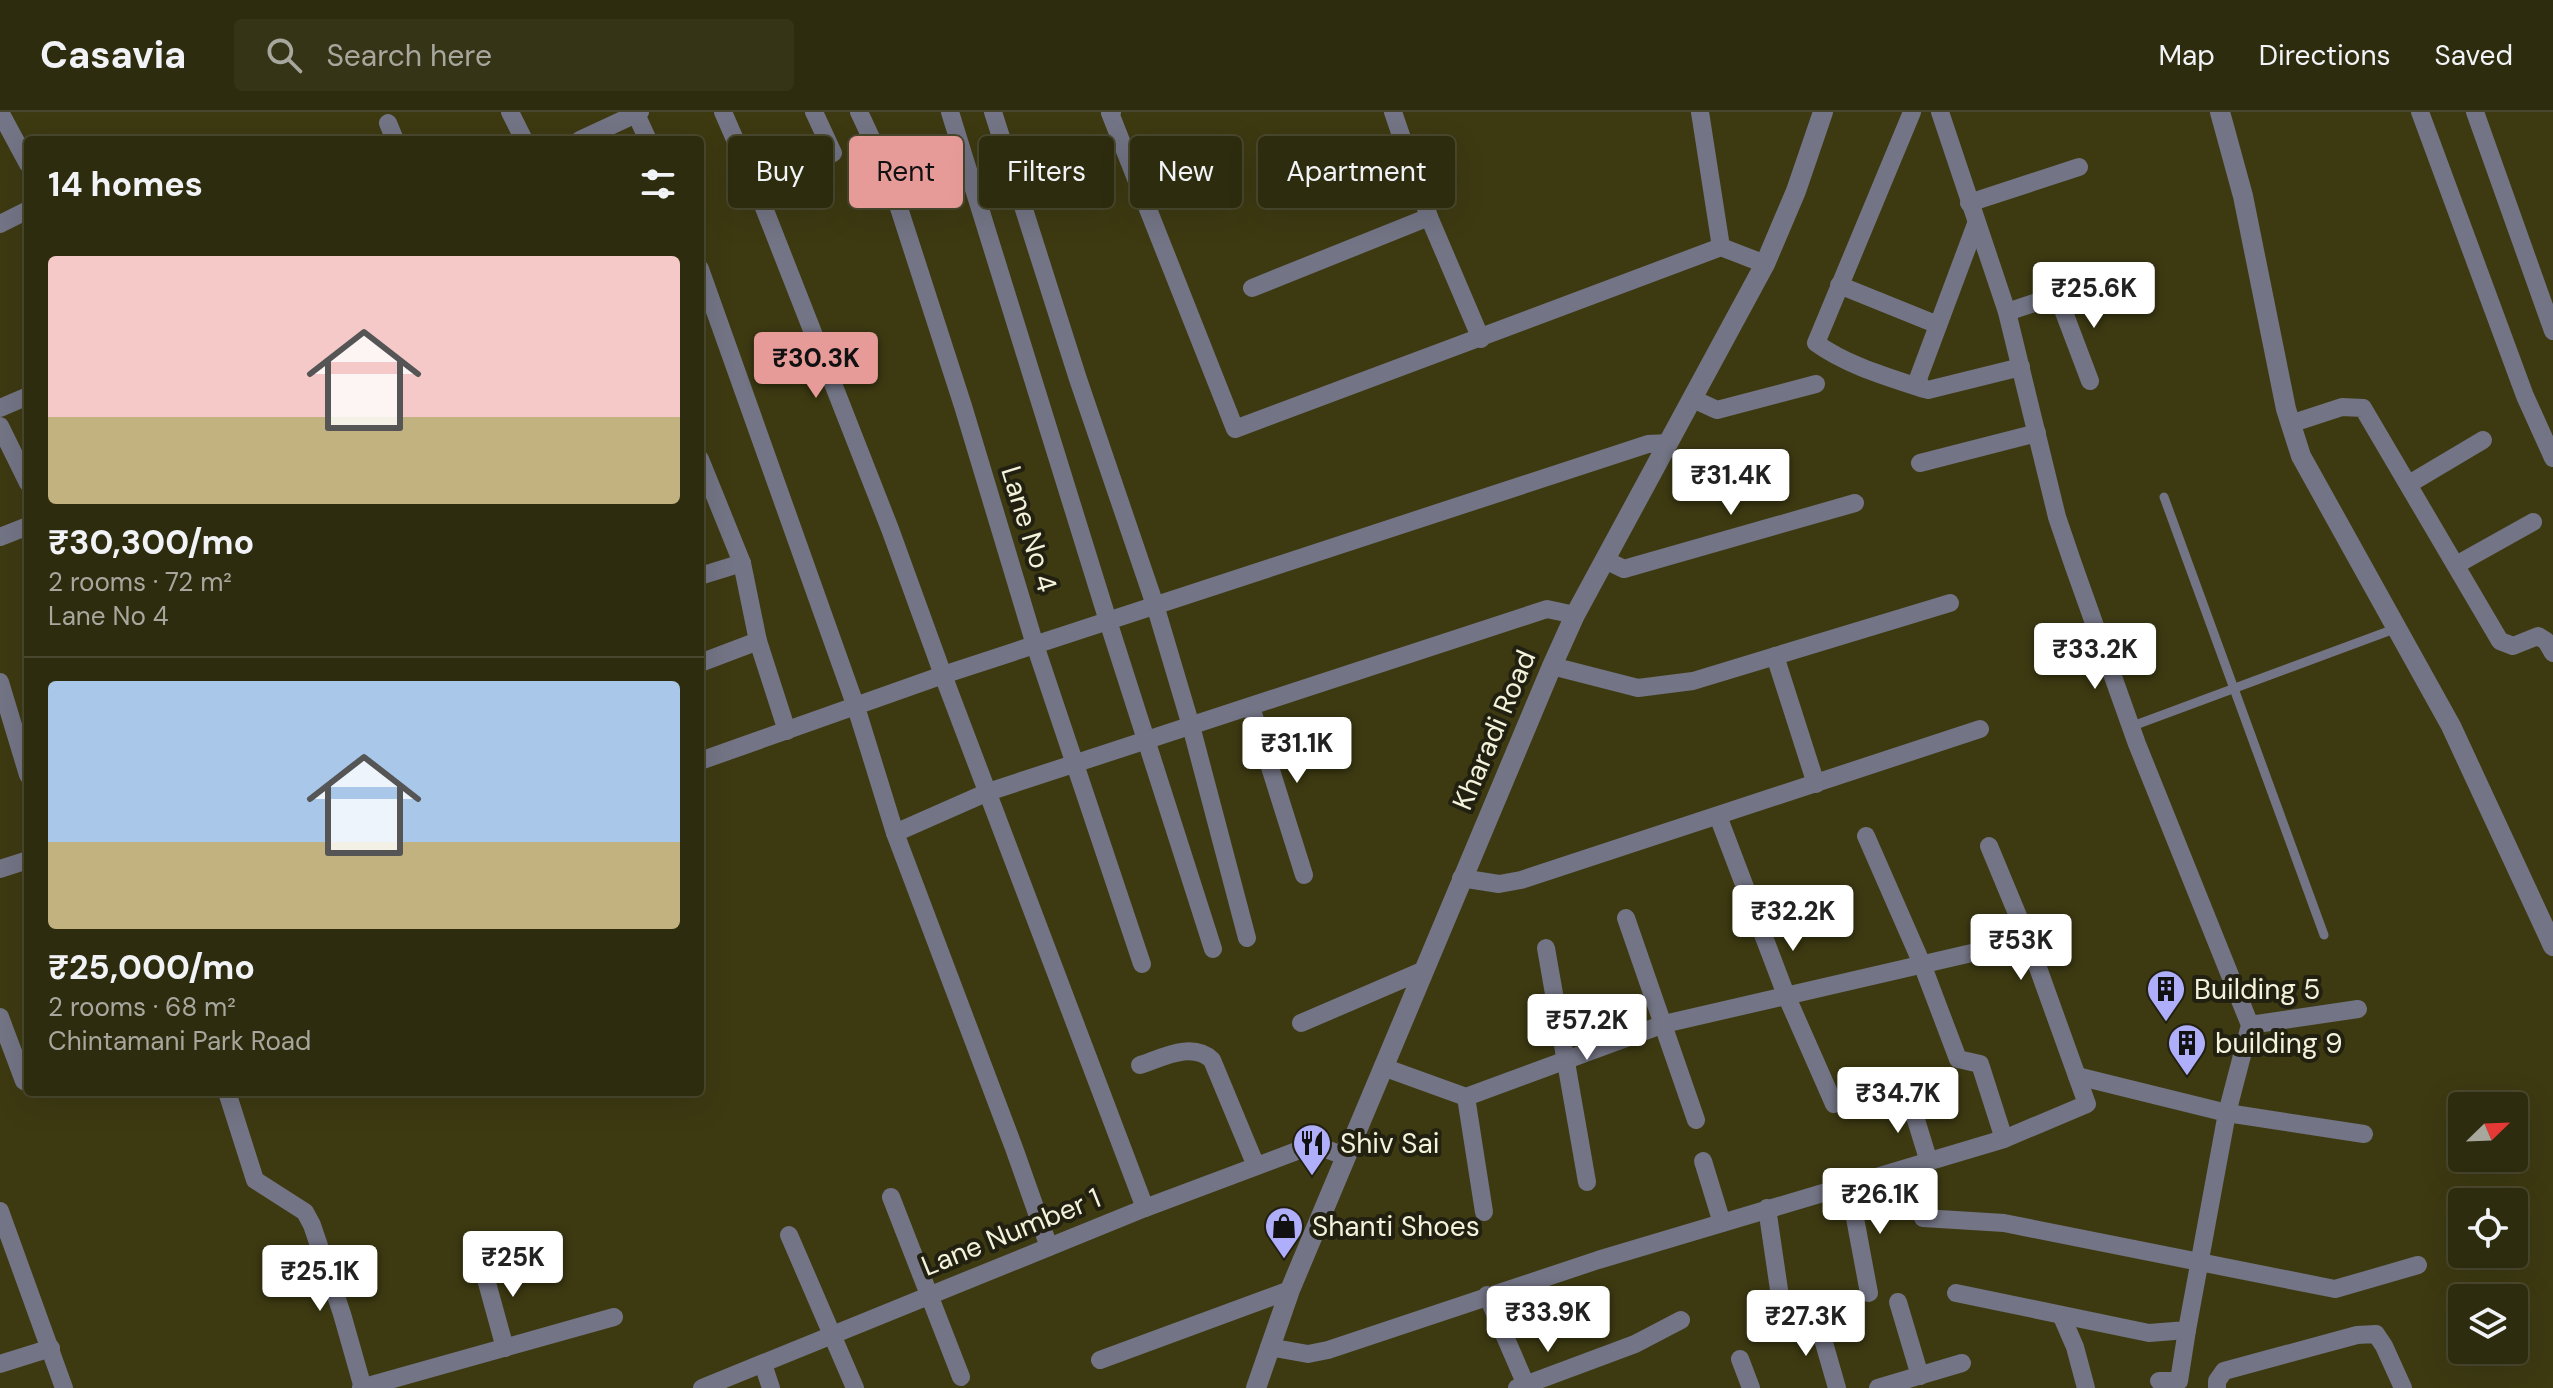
<!DOCTYPE html>
<html lang="en">
<head>
<meta charset="utf-8">
<style>
  body { margin:0; font-family:"DM Sans",sans-serif; background:#363417; color:#f1f3f6; height:100vh; display:flex; flex-direction:column; font-size:30px; white-space:nowrap }
  * { box-sizing:border-box; margin:0 }
  p { font-size:26px; color:#a7a79e }
  .icon { flex:none; width:44px; height:44px; fill:none; stroke:currentColor; stroke-width:2; stroke-linecap:round; stroke-linejoin:round }
  .map { position:relative; flex:1; overflow:hidden }
  .details { position:absolute; left:24px; top:24px; width:680px; height:960px; display:flex; flex-direction:column; background:#2e2c0e; border-radius:8px; box-shadow:0 8px 32px #0002,0 0 0 2px #49482e }
  .details>* { flex:none }
  .hud { position:absolute; left:728px; top:24px; width:760px; height:72px; display:flex; gap:16px }
  .needle { width:52px; rotate:67deg }
  .controls { position:absolute; left:2448px; top:980px; display:grid; gap:16px }
  .controls a { display:grid; place-items:center; width:80px; height:80px; border-radius:8px; background:#2e2c0e; box-shadow:0 8px 32px #0002,0 0 0 2px #49482e; font-size:40px }
  .price { position:absolute; translate:-50% -68px; padding:0 18px; border-radius:8px; background:#fff; color:#222; font-size:26px; line-height:52px; filter:drop-shadow(0 2px 4px #0008) }
  .price::after { content:''; position:absolute; left:50%; top:48px; width:24px; height:18px; margin-left:-12px; background:inherit; clip-path:polygon(0 0,100% 0,50% 100%) }
  .price.selected { background:#e69b98; color:#111 }
  ul { padding:0; list-style:none }
  li { display:grid; align-content:center; gap:16px; height:424px; padding:0 24px }
  li+li { border-top:2px solid #49482e }
  li span { display:grid; place-items:center; height:248px; border-radius:8px; color:#555 }
  li>.icon { margin-inline-start:auto }
  span .icon { width:144px; height:144px; fill:#fffc; stroke-width:1 }
  li b { font-size:34px }
  h2 { display:flex; justify-content:space-between; align-items:center; height:96px; padding:0 24px; font-size:34px }
  .tag { padding:0 28px; border-radius:8px; background:#2e2c0e; box-shadow:0 8px 32px #0002,0 0 0 2px #49482e; font-size:28px; line-height:72px }
  .tag.selected { background:#e69b98; color:#111 }
  header { display:flex; align-items:center; gap:48px; box-sizing:border-box; height:112px; padding:0 40px; background:#2e2c0e; border-bottom:2px solid #49482e }
  header strong { font-size:38px }
  nav { display:flex; gap:44px; margin-inline-start:auto; font-size:28px }
  .search { width:560px; height:72px; background:#363417; display:flex; align-items:center; gap:20px; box-sizing:border-box; padding:0 28px; border-radius:8px; color:#a7a79e; font-size:30px }
  .map>svg:first-child { display:block }
  .lines { fill:none; stroke-linecap:round; stroke-linejoin:round }
  .service { stroke:#737485; stroke-width:9 }
  .minor { stroke:#737485; stroke-width:18 }
  .tertiary { stroke:#737485; stroke-width:20 }
  .labels { text-anchor:middle; dominant-baseline:central; stroke-width:8; stroke-linejoin:round; paint-order:stroke }
  .street-label { font-size:28px; fill:#f3f2db; stroke:#222010 }
  .poi-label { font-size:28px; fill:#f3f2db; stroke:#222010; text-anchor:start }
</style>
</head>
<body>
<header>
<strong>Casavia</strong>
<div class="search"><svg class="icon" aria-label="search" viewBox="0 0 24 24"><circle cx="10" cy="10" r="6"/><path d="M15 15l6 6"/></svg>Search here</div>
<nav><a>Map</a><a>Directions</a><a>Saved</a></nav>
</header>
<div class="map">
<svg width="2553" height="1276" viewBox="0 0 2553 1276">
  <rect width="100%" height="100%" fill="#3d3a12"/>
  <g class="lines">
    <!-- service -->
    <g class="service">
      <path d="M2164 385 2324 823"/>
      <path d="M2130 615 2397 516"/>
    </g>
    <!-- minor -->
    <g class="minor">
      <path d="M0 0 28 52"/>
      <path d="M510 0 524 28"/>
      <path d="M635 0 648 28"/>
      <path d="M723 0 759 83 890 417 943 563 1145 1096"/>
      <path d="M814 0 833 41"/>
      <path d="M859 0 888 62 963 294 1035 533 1142 852"/>
      <path d="M950 0 1108 509 1213 837"/>
      <path d="M993 0 1078 267 1155 493 1191 614 1247 826"/>
      <path d="M1112 0 1110 1 1235 317 1721 135 1765 152"/>
      <path d="M1393 0 1429 105 1481 227"/>
      <path d="M1700 0 1721 135"/>
      <path d="M1912 0 1816 231C1848 254 1888 265 1924 277"/>
      <path d="M1940 0 2007 200 2057 405 2073 452 2137 632 2250 913 2227 1001 2187 1218 2149 1221 1956 1181"/>
      <path d="M2420 0 2525 284 2553 346"/>
      <path d="M2475 0 2553 219"/>
      <path d="M388 11 395 28"/>
      <path d="M580 28 640 0"/>
      <path d="M1969 91 2079 55"/>
      <path d="M0 112 28 98"/>
      <path d="M1976 112 1918 267 1921 275 1928 278 2021 255"/>
      <path d="M700 157 856 595 895 721 1014 1036 1049 1135"/>
      <path d="M1839 173 1938 213"/>
      <path d="M1252 176 1429 105"/>
      <path d="M2007 200 2052 185 2059 187 2090 269"/>
      <path d="M1693 287 1717 298 1816 272"/>
      <path d="M0 296 28 284"/>
      <path d="M2290 312 2342 295 2363 296 2500 529 2513 534 2538 524 2546 529 2553 541"/>
      <path d="M0 314 28 371"/>
      <path d="M700 347 742 451 758 529 787 619"/>
      <path d="M1920 351 2037 321"/>
      <path d="M2409 372 2483 328"/>
      <path d="M0 425 28 414"/>
      <path d="M1605 448 1624 457 1855 391"/>
      <path d="M2456 453 2533 410"/>
      <path d="M700 464 742 451"/>
      <path d="M1775 544 1816 672"/>
      <path d="M700 551 758 529"/>
      <path d="M1552 554 1638 576 1693 569 1950 491"/>
      <path d="M0 570 28 663"/>
      <path d="M1251 595 1304 763"/>
      <path d="M700 649 943 563 1648 332 1669 331"/>
      <path d="M1718 704 1786 883 1834 992"/>
      <path d="M895 721 988 680 1547 497 1575 503"/>
      <path d="M1866 724 1922 852 1958 947 1980 952 2004 1027"/>
      <path d="M0 757 28 748"/>
      <path d="M1461 766 1499 772 1521 768 1980 617"/>
      <path d="M1626 806 1696 1008"/>
      <path d="M1546 836 1587 1070"/>
      <path d="M0 905 24 969"/>
      <path d="M1301 911 1422 859"/>
      <path d="M2250 913 2358 897"/>
      <path d="M1140 953C1162 946 1192 929 1212 948L1256 1054"/>
      <path d="M1383 955 1466 985 1664 912 2028 828"/>
      <path d="M2077 964 2227 1001 2364 1022"/>
      <path d="M227 980 255 1068 305 1100 312 1113 342 1202 363 1276"/>
      <path d="M1908 982 1929 1050"/>
      <path d="M1466 985 1484 1100"/>
      <path d="M1703 1049 1722 1111"/>
      <path d="M1849 1074 1869 1181"/>
      <path d="M891 1085 961 1265"/>
      <path d="M1767 1096 1782 1198"/>
      <path d="M0 1099 64 1276"/>
      <path d="M1923 1106 2004 1111 2335 1177 2418 1153"/>
      <path d="M789 1123 855 1276"/>
      <path d="M481 1149 505 1236"/>
      <path d="M1487 1183 1526 1273"/>
      <path d="M1898 1190 1920 1264"/>
      <path d="M1816 1203 1837 1276"/>
      <path d="M2062 1205 2075 1235 2086 1276"/>
      <path d="M1269 1235 1308 1242 1328 1238 1598 1148 2004 1027 2087 992 2028 828 1989 734"/>
      <path d="M1740 1247 1751 1276"/>
      <path d="M1100 1248 1290 1178"/>
      <path d="M0 1252 51 1236"/>
      <path d="M763 1252 771 1276"/>
      <path d="M2159 1269H2179L2187 1218"/>
      <path d="M361 1276 614 1205"/>
      <path d="M702 1276 1145 1096 1302 1037 1320 1035 1345 1044"/>
      <path d="M1517 1276 1635 1232 1681 1208"/>
      <path d="M1878 1276 1962 1251"/>
      <path d="M2217 1276V1269L2224 1259 2357 1223 2376 1222 2384 1234 2403 1276"/>
    </g>
    <!-- tertiary -->
    <g class="tertiary">
      <path d="M2220 0 2243 84 2286 297 2301 344 2451 614 2553 834"/>
      <path d="M1256 1276 1290 1178 1552 554 1575 503 1765 152 1796 79 1823 0"/>
    </g>
  </g>
  <!-- icons -->
  <defs>
    <symbol id="building-pin" viewBox="-11 -11 22 30"><path d="M0 17L-7.5 6A9.5 9.5 0 1 1 7.5 6Z" fill="#afaefa" stroke="#222010"/><path d="M-4-6H4V6H1V3H-1V6H-4ZM-2.5-4.3h1.7v1.8h-1.7ZM.8-4.3h1.7v1.8H.8ZM-2.5-1h1.7V.8h-1.7ZM.8-1h1.7V.8H.8Z" fill="#111"/></symbol>
    <symbol id="restaurant-pin" viewBox="-11 -11 22 30"><path d="M0 17L-7.5 6A9.5 9.5 0 1 1 7.5 6Z" fill="#afaefa" stroke="#222010"/><path d="M-5-6h1v4h1v-4h1v4h1v-4h1v5L-1.5 .5V6h-2V.5L-5-1ZM5-6V6H3V1.5H1.5Q1.5-4 5-6Z" fill="#111"/></symbol>
    <symbol id="shop-pin" viewBox="-11 -11 22 30"><path d="M0 17L-7.5 6A9.5 9.5 0 1 1 7.5 6Z" fill="#afaefa" stroke="#222010"/><path d="M-5-2.5h2.3a2.7 3.5 0 0 1 5.4 0H5L5.5 6h-11ZM-1.5-2.5h3a1.5 2.3 0 0 0-3 0Z" fill="#111"/></symbol>
  </defs>
  <g fill-rule="evenodd">
    <use href="#building-pin" x="2144" y="855" width="44" height="60"/>
    <use href="#building-pin" x="2165" y="909" width="44" height="60"/>
    <use href="#restaurant-pin" x="1290" y="1009" width="44" height="60"/>
    <use href="#shop-pin" x="1262" y="1092" width="44" height="60"/>
  </g>
  <g class="labels">
    <!-- street labels -->
    <g class="street-label">
      <text transform="translate(1029 417) rotate(73)">Lane No 4</text>
      <text transform="translate(1494 618) rotate(-67)">Kharadi Road</text>
      <text transform="translate(1011 1120) rotate(-22)">Lane Number 1</text>
    </g>
    <!-- poi labels -->
    <g class="poi-label">
      <text x="2194" y="877">Building 5</text>
      <text x="2215" y="931">building 9</text>
      <text x="1340" y="1031">Shiv Sai</text>
      <text x="1312" y="1114">Shanti Shoes</text>
    </g>
  </g>
</svg>
<div class="controls">
<a><svg class="needle" viewBox="-14 -14 28 28"><path d="M0-13l5 13h-10z" fill="#e53935"/><path d="M0 13l5-13h-10z" fill="#a7a79e"/></svg></a>
<a><svg class="icon" aria-label="locate" viewBox="0 0 24 24"><circle cx="12" cy="12" r="6"/><path d="M12 2v4M12 18v4M2 12h4M18 12h4"/></svg></a>
<a><svg class="icon" aria-label="layers" viewBox="0 0 24 24"><path d="M12 4l9 5-9 5-9-5zM3 14l9 5 9-5"/></svg></a>
</div>
<b class="price" style="left:2094px;top:218px">₹25.6K</b>
<b class="price selected" style="left:816px;top:288px">₹30.3K</b>
<b class="price" style="left:1731px;top:405px">₹31.4K</b>
<b class="price" style="left:2095px;top:579px">₹33.2K</b>
<b class="price" style="left:1297px;top:673px">₹31.1K</b>
<b class="price" style="left:1793px;top:841px">₹32.2K</b>
<b class="price" style="left:2021px;top:870px">₹53K</b>
<b class="price" style="left:1587px;top:950px">₹57.2K</b>
<b class="price" style="left:1898px;top:1023px">₹34.7K</b>
<b class="price" style="left:1880px;top:1124px">₹26.1K</b>
<b class="price" style="left:513px;top:1187px">₹25K</b>
<b class="price" style="left:320px;top:1201px">₹25.1K</b>
<b class="price" style="left:1548px;top:1242px">₹33.9K</b>
<b class="price" style="left:1806px;top:1246px">₹27.3K</b>
<div class="hud">
<a class="tag">Buy</a>
<a class="tag selected">Rent</a>
<a class="tag">Filters</a>
<a class="tag">New</a>
<a class="tag">Apartment</a>
</div>
<section class="details">
<h2>14 homes<svg class="icon" aria-label="filters" viewBox="0 0 24 24"><path d="M4 7h16M4 17h16"/><circle cx="9" cy="7" r="2"/><circle cx="15" cy="17" r="2"/></svg></h2>
<ul>
<li><span style="background:linear-gradient(#f6c9c9 65%,#c2b280 0)"><svg class="icon" aria-label="home" viewBox="0 0 24 24"><path d="M3 11l9-7 9 7M6 9v11h12V9"/></svg></span><div><b>₹30,300/mo</b><p>2 rooms · 72 m²</p><p>Lane No 4</p></div></li>
<li><span style="background:linear-gradient(#a9c7e8 65%,#c2b280 0)"><svg class="icon" aria-label="home" viewBox="0 0 24 24"><path d="M3 11l9-7 9 7M6 9v11h12V9"/></svg></span><div><b>₹25,000/mo</b><p>2 rooms · 68 m²</p><p>Chintamani Park Road</p></div></li>
</ul>
</section>
</div>
</body>
</html>
